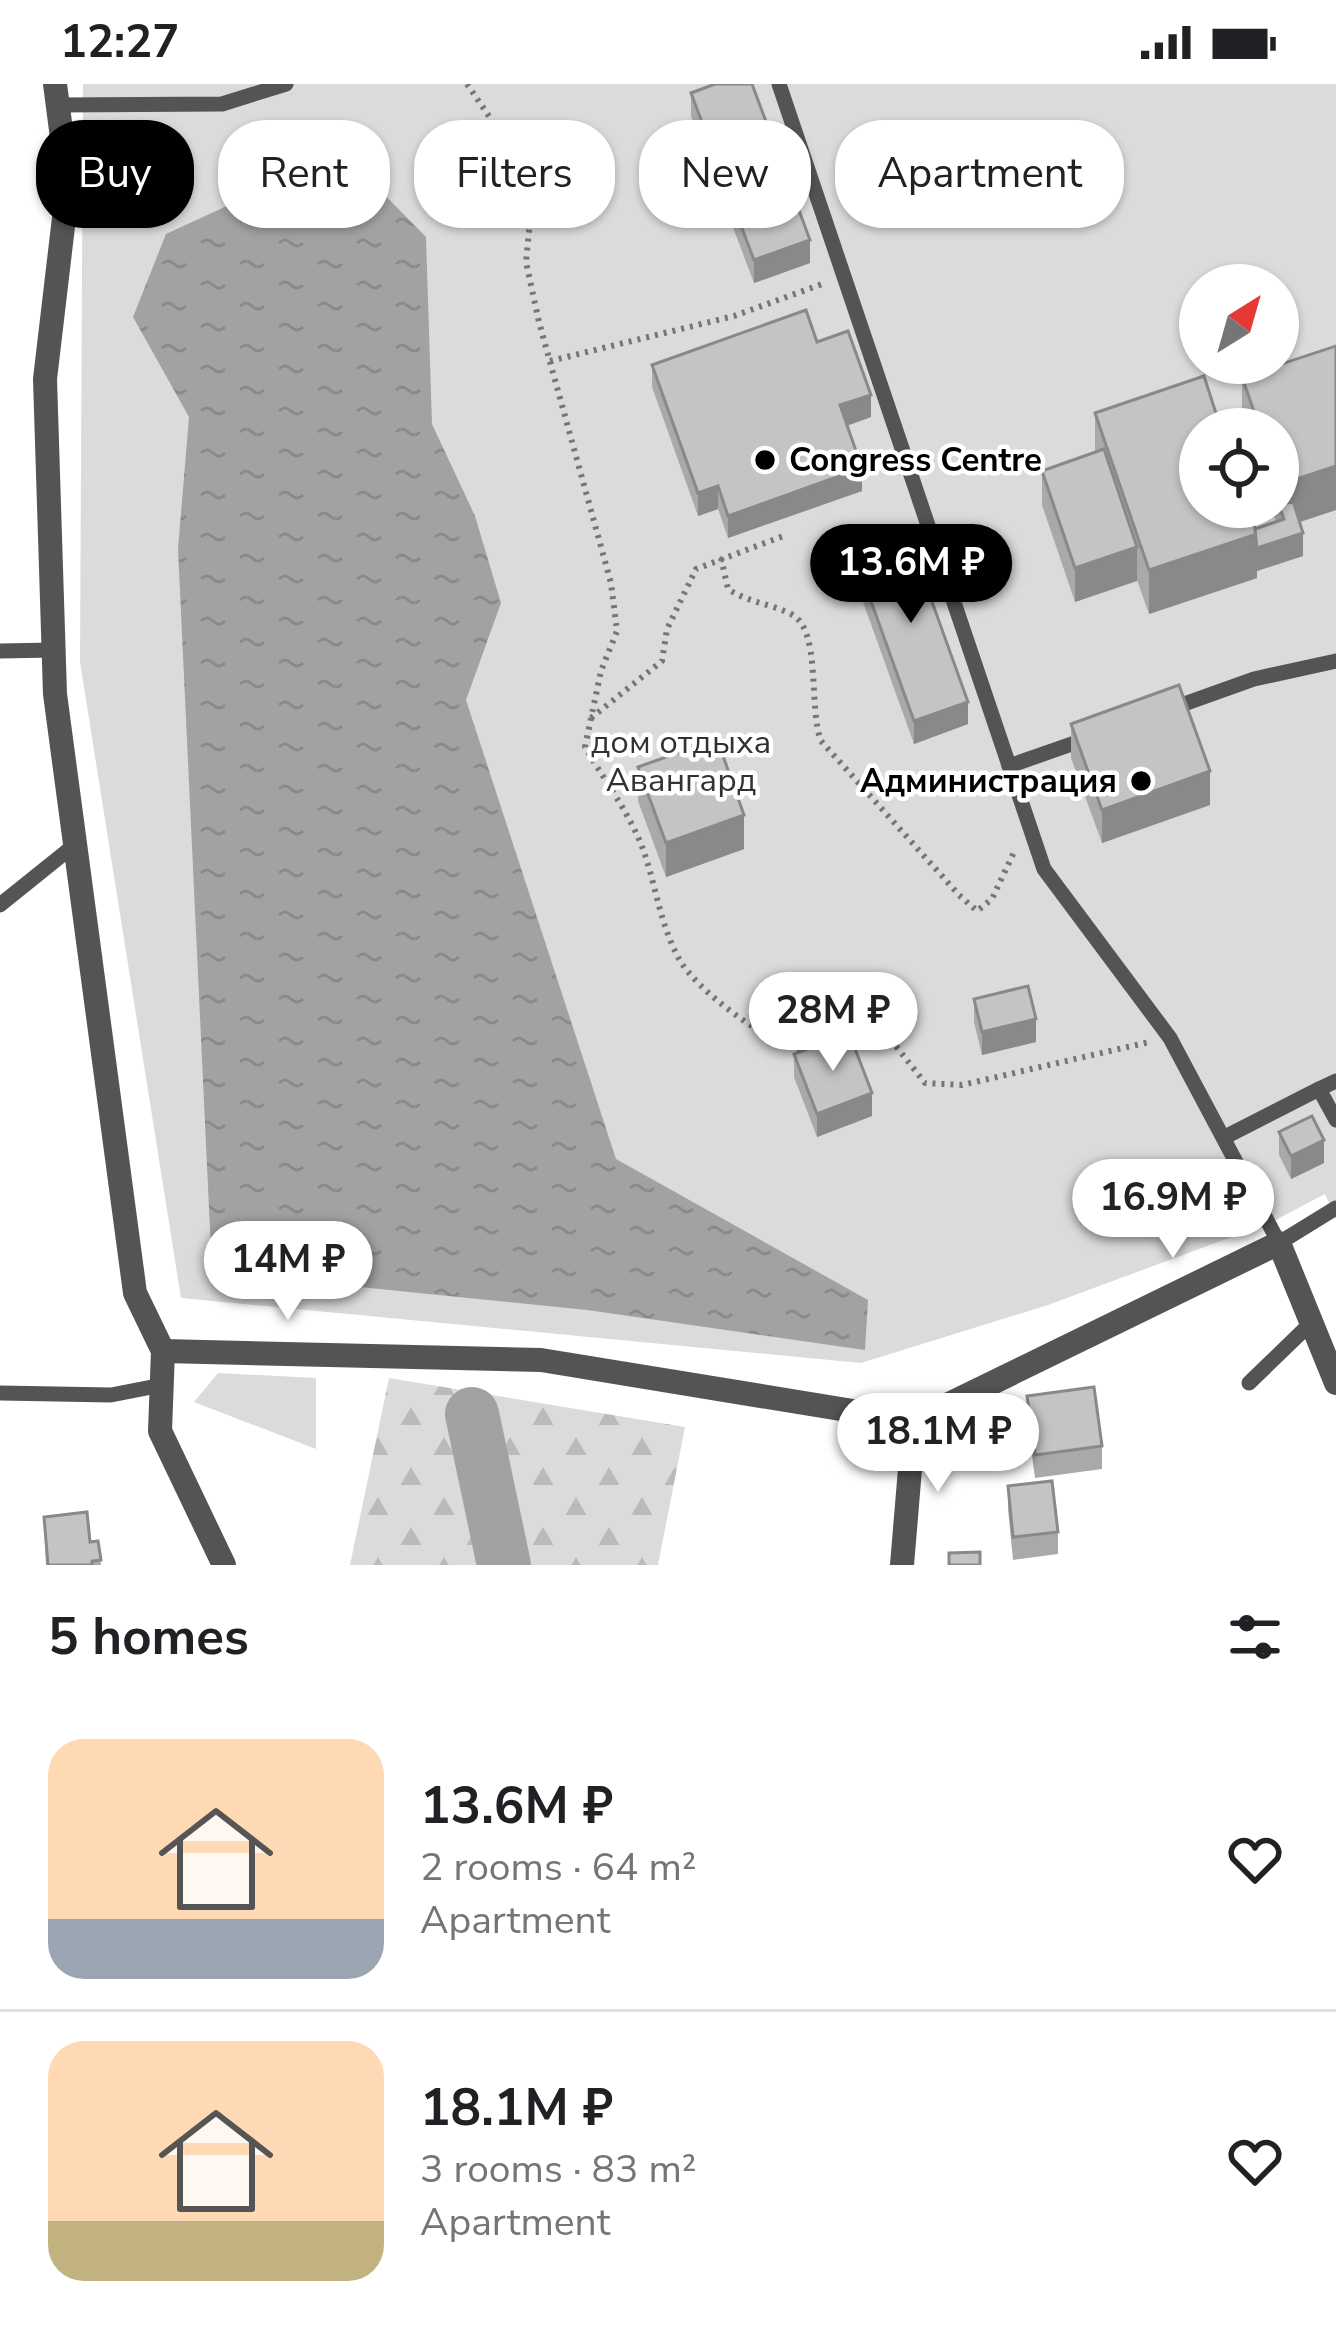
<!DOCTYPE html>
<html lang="en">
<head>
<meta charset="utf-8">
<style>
  body { margin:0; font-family:"Nunito Sans",sans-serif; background:#f2f2f2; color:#202124; height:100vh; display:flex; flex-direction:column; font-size:45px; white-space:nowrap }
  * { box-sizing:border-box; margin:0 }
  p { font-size:39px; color:#757577 }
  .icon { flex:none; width:66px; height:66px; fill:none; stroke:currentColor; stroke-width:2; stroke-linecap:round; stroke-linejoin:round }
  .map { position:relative; height:1481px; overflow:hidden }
  .drawer { display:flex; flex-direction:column; background:#fff; flex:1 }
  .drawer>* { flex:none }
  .guide { position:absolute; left:36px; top:36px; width:1266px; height:108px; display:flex; gap:24px }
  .needle { width:78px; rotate:37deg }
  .buttons { position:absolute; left:1179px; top:180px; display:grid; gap:24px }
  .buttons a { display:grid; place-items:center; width:120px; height:120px; border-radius:50%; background:#fff; box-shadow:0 3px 9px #0004; font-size:60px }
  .price { position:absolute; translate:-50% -102px; padding:0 27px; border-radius:42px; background:#fff; color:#222; font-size:39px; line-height:78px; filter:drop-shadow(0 3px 6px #0008) }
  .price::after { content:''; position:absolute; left:50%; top:72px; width:36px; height:27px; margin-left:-18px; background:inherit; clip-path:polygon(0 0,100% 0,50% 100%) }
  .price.on { background:#000; color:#fff }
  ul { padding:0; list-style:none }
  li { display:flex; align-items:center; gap:36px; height:300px; padding:0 48px }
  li+li { border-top:3px solid #e0e0e0 }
  li span { display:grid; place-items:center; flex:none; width:336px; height:240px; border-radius:36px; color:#555 }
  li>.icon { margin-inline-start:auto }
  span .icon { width:144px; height:144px; fill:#fffc; stroke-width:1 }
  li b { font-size:51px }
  h2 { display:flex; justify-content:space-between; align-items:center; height:144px; padding:0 48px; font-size:51px }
  .tag { padding:0 42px; border-radius:48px; background:#fff; box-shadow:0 3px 9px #0004; font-size:42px; line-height:108px }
  .tag.on { background:#000; color:#fff }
  .status { display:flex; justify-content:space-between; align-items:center; height:84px; padding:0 60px; background:#fff; direction:ltr }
  .status svg { height:33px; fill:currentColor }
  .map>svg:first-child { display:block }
  .green { fill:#dbdbdb; fill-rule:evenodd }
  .forest { fill:url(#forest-firs) }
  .water { fill:url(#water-ripples) }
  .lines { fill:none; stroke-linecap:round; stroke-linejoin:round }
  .river { stroke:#a2a2a2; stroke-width:54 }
  .path { stroke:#767676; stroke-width:6; stroke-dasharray:3 6; stroke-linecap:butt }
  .service { stroke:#545454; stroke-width:15 }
  .minor { stroke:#545454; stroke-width:24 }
  .wall { fill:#a9a9a9 }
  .shaded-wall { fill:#898989 }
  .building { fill:#c4c4c4; stroke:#898989; stroke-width:3 }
  .poi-dot { fill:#000; stroke:#fff; stroke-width:4.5 }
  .labels { text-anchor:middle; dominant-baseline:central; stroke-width:9; stroke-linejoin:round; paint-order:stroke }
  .poi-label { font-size:33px; font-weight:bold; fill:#000; stroke:#fff; text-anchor:start }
  .park-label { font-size:33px; fill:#323232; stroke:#fff }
</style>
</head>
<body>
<div class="status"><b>12:27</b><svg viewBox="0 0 49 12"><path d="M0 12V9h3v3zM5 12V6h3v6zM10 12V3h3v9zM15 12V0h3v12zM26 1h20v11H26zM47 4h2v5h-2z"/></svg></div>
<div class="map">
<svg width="1336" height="1481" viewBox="0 0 1336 1481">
  <defs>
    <pattern id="forest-firs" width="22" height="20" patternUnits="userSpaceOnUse" patternTransform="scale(3)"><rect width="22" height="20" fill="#dbdbdb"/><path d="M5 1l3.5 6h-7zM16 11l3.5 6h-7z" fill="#bababa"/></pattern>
    <pattern id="water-ripples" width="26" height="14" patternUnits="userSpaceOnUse" patternTransform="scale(3)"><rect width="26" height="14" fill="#a2a2a2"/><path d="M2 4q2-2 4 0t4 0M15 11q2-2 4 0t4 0" fill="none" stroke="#8a8a8a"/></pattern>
  </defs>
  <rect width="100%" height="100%" fill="#fff"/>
  <!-- green -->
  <g class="green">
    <path d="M83 0H1336V1135L1325 1110 1272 1138 1048 1221 861 1279 181 1214 80 578ZM1200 201H1278V279H1200ZM1200 345H1278V423H1200Z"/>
    <path d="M218 1289 316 1294V1365L194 1318Z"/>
  </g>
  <!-- forest -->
  <path class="forest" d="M389 1294 685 1343 658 1481H350Z"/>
  <!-- water -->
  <path class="water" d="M296 90 371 97 426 153 432 340 475 432 501 519 466 616 616 1075 868 1216 865 1266 587 1226 212 1188 178 465 189 333 133 233 166 150Z"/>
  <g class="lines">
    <!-- river -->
    <path class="river" d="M472 1330 504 1481"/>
    <!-- path -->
    <g class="path">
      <path d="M467 0 508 60 525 102 530 137 526 178 539 238 611 499 617 547 601 587 585 663C604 696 631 731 644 768 656 803 660 839 678 873 694 905 773 965 809 966"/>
      <path d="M550 277 734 232 825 199"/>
      <path d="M721 474 728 505C749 519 769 519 791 530 822 545 808 623 821 657L959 811 977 827 992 815 1015 766"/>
      <path d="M591 634 662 577 667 545 696 485 786 451"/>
      <path d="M846 964 891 956 925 999 962 1001 1149 958"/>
    </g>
    <!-- service -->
    <g class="service">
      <path d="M779 0 1044 785 1170 954 1279 1159 1336 1124"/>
      <path d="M58 21 222 20 286 0"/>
      <path d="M0 567 54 566"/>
      <path d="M1170 625 1254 595 1336 577"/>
      <path d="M1009 682 1086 655"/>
      <path d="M0 821 72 763"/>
      <path d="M1336 997 1319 1005 1336 1036"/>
      <path d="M1225 1053 1319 1005"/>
      <path d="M1249 1299 1311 1239"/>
      <path d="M0 1309 111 1311 162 1301"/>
    </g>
    <!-- minor -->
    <g class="minor">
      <path d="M55 0 68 100 45 295 55 610 135 1209 163 1267 160 1347 224 1481"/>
      <path d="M163 1267 541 1276 914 1337 1279 1159 1336 1299"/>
      <path d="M902 1481 914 1337"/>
    </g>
  </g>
  <!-- wall -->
  <g class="wall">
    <path d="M691 9 810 179 754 199 691 32Z"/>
    <path d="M817 258 871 333 847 342 862 407 728 454 718 425 698 432 652 303V281Z"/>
    <path d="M1336 262V426L1300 438 1303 472 1257 487V494L1149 530 1137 496 1075 518 1042 421V387L1095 368V329L1255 445 1276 438 1271 423H1278V345H1245L1242 337V293Z"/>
    <path d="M853 467 968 640 914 660 853 490Z"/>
    <path d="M1071 640 1210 721 1102 759 1071 674Z"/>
    <path d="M638 683 744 765 666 793 638 717Z"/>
    <path d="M974 915 1036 958 982 971 974 938Z"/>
    <path d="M794 970 872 1032 817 1053 794 993Z"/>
    <path d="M1279 1048 1324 1079 1291 1095 1279 1071Z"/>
    <path d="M1027 1312 1102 1362V1385L1035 1394 1027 1335Z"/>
    <path d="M1008 1402 1058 1448V1470L1013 1476 1008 1425Z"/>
    <path d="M44 1433 90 1458 98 1457 101 1481H46Z"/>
  </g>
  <!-- shaded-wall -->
  <g class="shaded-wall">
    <path d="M810 156V179L754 199V176Z"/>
    <path d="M871 311V333L840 344V321Z"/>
    <path d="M1336 382V426L1284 443V435L1279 422V445V401Z"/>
    <path d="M862 384V407L728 454V432Z"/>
    <path d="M718 402V425L698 432V409Z"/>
    <path d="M1303 449V472L1257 487V494L1149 530V486L1257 450Z"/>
    <path d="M1137 463V497L1075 518V484Z"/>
    <path d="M968 618V640L914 660V637Z"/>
    <path d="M1210 687V721L1102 759V726Z"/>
    <path d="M744 731V765L666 793V759Z"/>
    <path d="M1036 935V958L982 971V948Z"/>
    <path d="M872 1009V1032L817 1053V1030Z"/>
    <path d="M1324 1056V1079L1291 1095V1072Z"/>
  </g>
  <!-- building -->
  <g class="building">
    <path d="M715 0H752L810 156 754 176 691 9Z"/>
    <path d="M806 226 817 258 848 247 871 311 840 321 862 384 728 432 718 402 698 409 652 281Z"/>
    <path d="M1336 262V382L1279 401 1278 345H1260L1242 293Z"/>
    <path d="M1204 292 1221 345H1200V423H1248L1257 450 1149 486 1095 329Z"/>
    <path d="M1104 365 1137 463 1075 484 1042 387Z"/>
    <path d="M1293 417 1303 449 1257 464 1255 445 1284 435 1279 422Z"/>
    <path d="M907 448 968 618 914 637 853 467Z"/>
    <path d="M1179 601 1210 687 1102 726 1071 640Z"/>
    <path d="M717 655 744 731 666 759 638 683Z"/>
    <path d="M1028 902 1036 935 982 948 974 915Z"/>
    <path d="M849 949 872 1009 817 1030 794 970Z"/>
    <path d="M1312 1032 1324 1056 1291 1072 1279 1048Z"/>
    <path d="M1094 1303 1102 1362 1035 1371 1027 1312Z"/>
    <path d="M1052 1397 1058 1448 1013 1453 1008 1402Z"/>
    <path d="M87 1428 90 1458 98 1457 101 1476 92 1477V1481H48L44 1433Z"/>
    <path d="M980 1468V1481H949V1469Z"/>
  </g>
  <!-- markers -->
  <g class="poi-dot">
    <circle cx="765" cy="376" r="12"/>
    <circle cx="1141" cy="697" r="12"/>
  </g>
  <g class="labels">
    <!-- poi labels -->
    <g class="poi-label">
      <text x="789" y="376">Congress Centre</text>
      <text x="1117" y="697" text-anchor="end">Администрация</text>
    </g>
    <!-- park labels -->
    <g class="park-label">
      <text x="681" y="658">дом отдыха<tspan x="681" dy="38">Авангард</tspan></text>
    </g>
  </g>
</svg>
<div class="buttons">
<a><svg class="needle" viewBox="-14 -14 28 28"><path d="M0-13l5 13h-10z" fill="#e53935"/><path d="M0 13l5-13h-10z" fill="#757577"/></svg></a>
<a><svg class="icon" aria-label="locate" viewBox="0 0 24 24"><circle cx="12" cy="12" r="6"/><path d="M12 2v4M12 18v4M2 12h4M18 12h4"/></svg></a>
</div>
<b class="price on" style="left:911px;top:542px">13.6M ₽</b>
<b class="price" style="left:833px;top:990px">28M ₽</b>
<b class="price" style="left:1173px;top:1177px">16.9M ₽</b>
<b class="price" style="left:288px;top:1239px">14M ₽</b>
<b class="price" style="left:938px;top:1411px">18.1M ₽</b>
<div class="guide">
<a class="tag on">Buy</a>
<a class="tag">Rent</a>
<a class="tag">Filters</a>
<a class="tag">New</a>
<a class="tag">Apartment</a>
</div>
</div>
<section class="drawer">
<h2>5 homes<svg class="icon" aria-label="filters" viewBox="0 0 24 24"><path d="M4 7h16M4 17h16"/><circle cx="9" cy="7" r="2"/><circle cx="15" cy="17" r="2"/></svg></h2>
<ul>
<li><span style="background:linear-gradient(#ffd9b3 75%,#9aa5b1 0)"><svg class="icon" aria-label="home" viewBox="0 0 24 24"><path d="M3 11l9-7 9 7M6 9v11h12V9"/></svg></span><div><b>13.6M ₽</b><p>2 rooms · 64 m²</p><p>Apartment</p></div><svg class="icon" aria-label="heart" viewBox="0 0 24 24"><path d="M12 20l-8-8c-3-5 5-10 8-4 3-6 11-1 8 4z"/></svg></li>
<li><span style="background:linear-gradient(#ffd9b3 75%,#c2b280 0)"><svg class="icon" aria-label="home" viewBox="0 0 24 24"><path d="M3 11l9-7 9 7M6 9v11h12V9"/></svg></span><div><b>18.1M ₽</b><p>3 rooms · 83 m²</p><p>Apartment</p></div><svg class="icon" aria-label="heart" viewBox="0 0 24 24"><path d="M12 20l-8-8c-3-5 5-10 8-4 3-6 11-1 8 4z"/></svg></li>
</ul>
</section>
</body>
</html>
